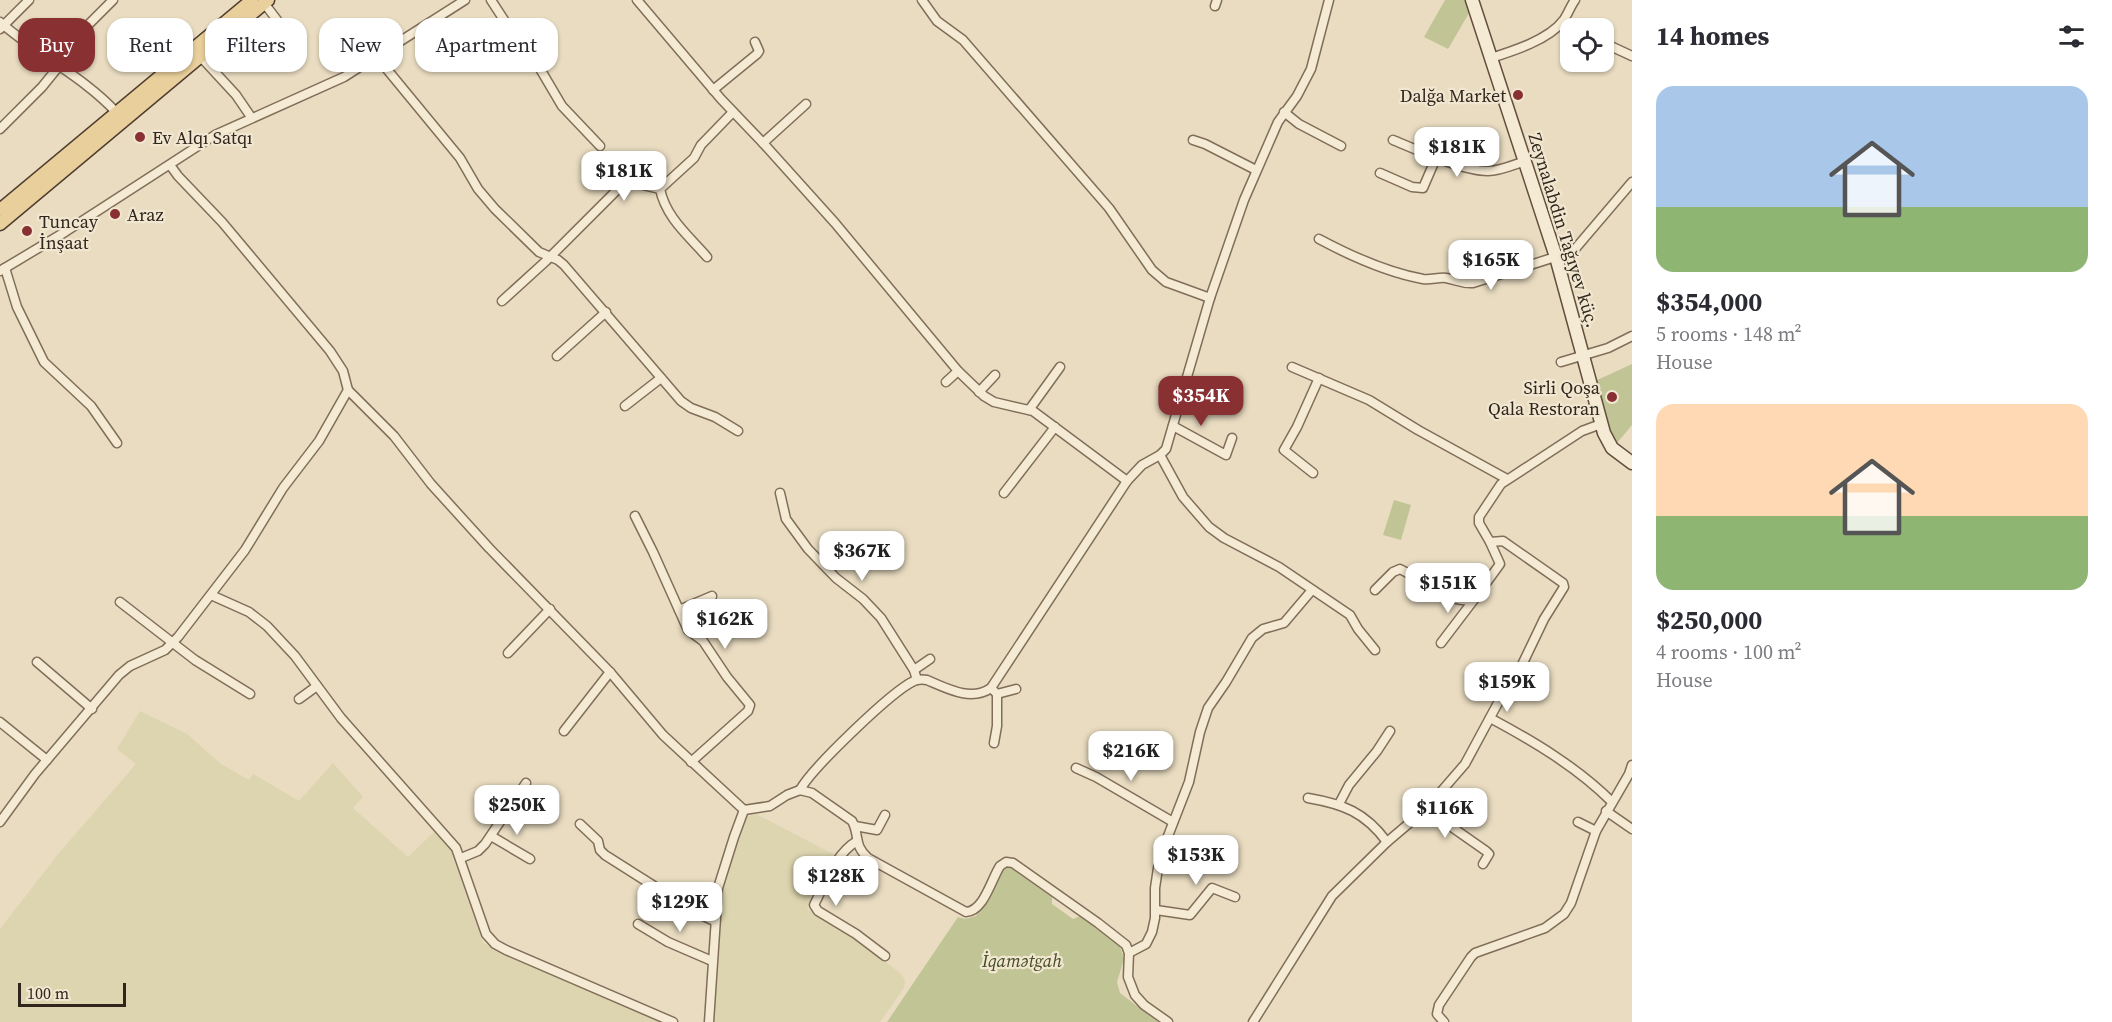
<!DOCTYPE html>
<html lang="en">
<head>
<meta charset="utf-8">
<style>
  body { margin:0; font-family:"Source Serif 4",serif; background:#f2f2f3; color:#2b2b33; height:100vh; display:flex; flex-direction:column; font-size:22px; white-space:nowrap }
  * { box-sizing:border-box; margin:0 }
  p { font-size:20px; color:#7c7c81 }
  .icon { flex:none; width:33px; height:33px; fill:none; stroke:currentColor; stroke-width:2; stroke-linecap:round; stroke-linejoin:round }
  .map { position:relative; flex:1; overflow:hidden }
  .sheet { display:flex; flex-direction:column; background:#fff; width:480px }
  .sheet>* { flex:none }
  .top-card { position:absolute; left:18px; top:18px; width:570px; height:54px; display:flex; gap:12px }
  .tools { position:absolute; left:1560px; top:18px; display:grid; gap:12px }
  .tools a { display:grid; place-items:center; width:54px; height:54px; border-radius:12px; background:#fff; box-shadow:0 2px 4px #0004; font-size:30px }
  .scale { position:absolute; left:18px; bottom:15px; width:108px; box-sizing:border-box; padding-left:6px; border:3px solid #31261d; border-top:0; font-size:16px; line-height:21px; white-space:nowrap; color:#31261d; -webkit-text-stroke:4px #f1e7d0; paint-order:stroke }
  .price { position:absolute; translate:-50% -51px; padding:0 14px; border-radius:12px; background:#fff; color:#222; font-size:20px; line-height:39px; filter:drop-shadow(0 2px 3px #0008) }
  .price::after { content:''; position:absolute; left:50%; top:36px; width:18px; height:14px; margin-left:-9px; background:inherit; clip-path:polygon(0 0,100% 0,50% 100%) }
  .price.on { background:#893033; color:#fff }
  ul { padding:0; list-style:none }
  li { display:grid; align-content:center; gap:12px; height:318px; padding:0 24px }
  li span { display:grid; place-items:center; height:186px; border-radius:18px; color:#555 }
  li>.icon { margin-inline-start:auto }
  span .icon { width:108px; height:108px; fill:#fffc; stroke-width:1 }
  li b { font-size:26px }
  h2 { display:flex; justify-content:space-between; align-items:center; height:72px; padding:0 24px; font-size:26px }
  .chip { padding:0 21px; border-radius:18px; background:#fff; box-shadow:0 2px 4px #0004; font-size:21px; line-height:54px }
  .chip.on { background:#893033; color:#fff }
  main { display:flex; flex:1; min-height:0 }
  .map>svg:first-child { display:block }
  .farmland { fill:#ddd5af }
  .green { fill:#c1c596 }
  .lines { fill:none; stroke-linecap:round; stroke-linejoin:round }
  .street-casing { stroke:#806e5a; stroke-width:11 }
  .secondary-casing { stroke:#624f3e; stroke-width:15 }
  .primary-casing { stroke:#4e3c2e; stroke-width:15 }
  .street { stroke:#f5ead3; stroke-width:8 }
  .secondary { stroke:#f5ead3; stroke-width:12 }
  .primary { stroke:#e9cf9b; stroke-width:12 }
  .poi-dot { fill:#893033; stroke:#f1e7d0; stroke-width:2 }
  .labels { text-anchor:middle; dominant-baseline:central; stroke-width:4.5; stroke-linejoin:round; paint-order:stroke }
  .poi-label { font-size:18px; fill:#31261d; stroke:#f1e7d0; text-anchor:start }
  .street-label { font-size:18px; fill:#31261d; stroke:#f1e7d0 }
  .park-label { font-size:18px; font-style:italic; fill:#434c26; stroke:#f1e7d0 }
</style>
</head>
<body>
<main>
<div class="map">
<svg width="1632" height="1022" viewBox="0 0 1632 1022">
  <rect width="100%" height="100%" fill="#e9dcc1"/>
  <!-- farmland -->
  <g class="farmland">
    <path d="M140 711 187 734 221 764 249 780 253 774 299 801 333 763 363 797 353 808 408 857 434 832 450 848 483 943 660 1022H0V929L59 853 136 764 117 749Z"/>
    <path d="M756 814 835 855 807 909 861 943 900 973 905 980 904 988 880 1022H712L723 885 742 823 745 817Z"/>
  </g>
  <!-- green -->
  <g class="green">
    <path d="M1445 0H1465L1469 13 1448 49 1424 37Z"/>
    <path d="M1632 364V425L1617 443 1609 431 1595 381Z"/>
    <path d="M1394 500 1411 505 1401 540 1383 535Z"/>
    <path d="M1009 866 1052 897V904L1073 919 1080 916 1120 946 1124 959 1117 982 1120 993 1158 1022H887L958 917 965 919 976 916 1005 867Z"/>
  </g>
  <g class="lines">
    <defs>
      <g id="street">
        <path d="M491 0 504 20 539 67 562 106 600 146"/>
        <path d="M637 0 721 99 763 143 835 223 958 371 984 396 994 402 1033 411 1127 481"/>
        <path d="M922 0 937 21 963 40 1109 208 1152 270 1166 282 1210 298"/>
        <path d="M264 3 277 20"/>
        <path d="M1215 6 1217 0"/>
        <path d="M0 22C37 55 83 76 117 113"/>
        <path d="M1562 22 1573 28"/>
        <path d="M0 29 29 0"/>
        <path d="M1604 43 1632 56"/>
        <path d="M200 56 236 95 251 117"/>
        <path d="M376 56 460 158 478 189 495 209 539 252 558 260 564 265 681 401 691 408 715 417 738 431"/>
        <path d="M1491 58C1513 51 1548 40 1563 21 1568 14 1570 7 1575 0"/>
        <path d="M52 61 113 0"/>
        <path d="M713 90 757 54 759 51 755 42"/>
        <path d="M1284 112 1299 124 1341 146"/>
        <path d="M0 129 42 87 59 66"/>
        <path d="M1193 140 1205 144 1256 170"/>
        <path d="M1393 140C1417 150 1463 171 1488 171 1500 171 1513 165 1525 161"/>
        <path d="M763 143 806 104"/>
        <path d="M170 165 178 176 222 222 330 351 343 371 348 390 394 436 431 484 489 548 610 672 663 735 744 810"/>
        <path d="M1380 173 1412 187 1423 188 1436 158"/>
        <path d="M660 189C666 218 689 236 707 257"/>
        <path d="M1319 239C1349 255 1390 273 1423 279 1431 280 1439 277 1446 278 1457 280 1462 284 1473 283L1568 253 1575 249 1632 182"/>
        <path d="M5 268 17 307 44 362 91 406 117 443"/>
        <path d="M0 271 65 232 215 135 344 77 465 0"/>
        <path d="M502 301 546 261 620 187 630 182 660 189 694 158 701 145 733 112"/>
        <path d="M557 356 606 312"/>
        <path d="M1561 362 1608 348 1632 336"/>
        <path d="M1292 367 1369 400 1418 430 1507 479"/>
        <path d="M946 382 958 371"/>
        <path d="M979 392 995 375"/>
        <path d="M625 406 661 378"/>
        <path d="M1029 410 1060 367"/>
        <path d="M1173 426 1226 455 1232 438"/>
        <path d="M1160 455 1183 497 1209 527 1224 538 1279 567 1350 615 1358 629 1375 650"/>
        <path d="M1313 473 1284 450 1297 427 1319 378"/>
        <path d="M780 493 786 519 808 549 836 578 863 599 881 618 914 670 917 680"/>
        <path d="M1004 493 1055 427"/>
        <path d="M635 516 653 552 688 630 703 641 727 677 750 705 748 711 691 762"/>
        <path d="M1375 590 1393 572 1400 569 1456 599C1463 601 1469 601 1476 597L1500 564 1490 542"/>
        <path d="M211 595 249 612 267 626 295 656 341 718 456 848 486 934 495 944 506 950 673 1022"/>
        <path d="M120 602 195 660 250 694"/>
        <path d="M679 610 712 596"/>
        <path d="M1441 643 1476 597"/>
        <path d="M508 653 550 609"/>
        <path d="M37 662 92 709"/>
        <path d="M914 670 930 659"/>
        <path d="M991 688 997 694V726L994 743"/>
        <path d="M997 694 1016 689"/>
        <path d="M299 699 317 686"/>
        <path d="M1490 718C1533 741 1577 767 1612 802"/>
        <path d="M0 722 47 760"/>
        <path d="M564 731 610 672"/>
        <path d="M1076 768 1096 777 1173 822"/>
        <path d="M800 790C812 768 892 691 914 681 919 679 922 679 927 680 946 688 971 702 991 688L1127 481 1142 465 1160 455 1166 449 1210 298 1244 200 1278 122 1297 96 1311 69 1329 0"/>
        <path d="M1308 798C1343 804 1365 812 1387 842"/>
        <path d="M1339 804 1349 785 1377 751 1390 731"/>
        <path d="M1426 809 1486 851 1489 854 1483 864"/>
        <path d="M744 810 770 806 787 795 800 790 812 793 852 821C860 835 853 845 868 858L966 912C984 911 991 880 1000 866L1006 862 1013 863 1098 923 1126 945 1129 953 1128 977 1135 995 1144 1005 1168 1022"/>
        <path d="M1606 811 1632 829"/>
        <path d="M0 822 35 774 119 675 130 666 165 650 178 637 245 550 283 488 319 441 348 390"/>
        <path d="M1578 822 1596 831"/>
        <path d="M580 824 598 841 600 850 605 855 695 912 714 921"/>
        <path d="M855 826 877 830 885 815"/>
        <path d="M491 836 530 859"/>
        <path d="M857 841C835 854 825 884 814 905L818 911 856 934 885 956"/>
        <path d="M461 858 478 851 485 844 526 783"/>
        <path d="M1156 910 1190 915 1212 888 1235 897"/>
        <path d="M638 924 668 942 712 961"/>
        <path d="M1129 953 1146 944 1152 932 1155 918V888L1158 868 1168 836 1189 782 1200 732 1208 708 1226 682 1252 638 1263 629 1284 623 1312 590"/>
        <path d="M709 1022 718 888 734 837 744 810"/>
        <path d="M1253 1022 1332 896 1387 842 1426 809 1465 764 1499 701 1521 667 1544 619 1564 587 1563 583 1503 541 1490 542 1479 523V517L1501 484 1582 431 1601 424"/>
        <path d="M1444 1022 1437 1014 1439 1005 1471 957 1475 953 1545 928 1564 914 1571 903 1596 831 1629 774 1632 765"/>
      </g>
      <path id="secondary" d="M1472 0 1556 257 1604 433 1612 448 1632 463"/>
      <g id="primary">
        <path d="M0 210 252 0"/>
        <path d="M0 224 268 0"/>
      </g>
    </defs>
    <!-- street casing -->
    <use href="#street" class="street-casing"/>
    <!-- secondary casing -->
    <use href="#secondary" class="secondary-casing"/>
    <!-- primary casing -->
    <use href="#primary" class="primary-casing"/>
    <!-- street -->
    <use href="#street" class="street"/>
    <!-- secondary -->
    <use href="#secondary" class="secondary"/>
    <!-- primary -->
    <use href="#primary" class="primary"/>
  </g>
  <!-- markers -->
  <g class="poi-dot">
    <circle cx="1518" cy="95" r="6"/>
    <circle cx="140" cy="137" r="6"/>
    <circle cx="115" cy="214" r="6"/>
    <circle cx="27" cy="231" r="6"/>
    <circle cx="1612" cy="397" r="6"/>
  </g>
  <g class="labels">
    <!-- poi labels -->
    <g class="poi-label">
      <text x="1506" y="95" text-anchor="end">Dalğa Market</text>
      <text x="152" y="137">Ev Alqı Satqı</text>
      <text x="127" y="214">Araz</text>
      <text x="39" y="221">Tuncay<tspan x="39" dy="21">İnşaat</tspan></text>
      <text x="1600" y="387" text-anchor="end">Sirli Qoşa<tspan x="1600" dy="21">Qala Restoran</tspan></text>
    </g>
    <!-- street labels -->
    <g class="street-label">
      <text transform="translate(1564 230) rotate(73)">Zeynalabdin Tağıyev küç.</text>
    </g>
    <!-- park labels -->
    <g class="park-label">
      <text x="1022" y="960">İqamətgah</text>
    </g>
  </g>
</svg>
<div class="tools">
<a><svg class="icon" aria-label="locate" viewBox="0 0 24 24"><circle cx="12" cy="12" r="6"/><path d="M12 2v4M12 18v4M2 12h4M18 12h4"/></svg></a>
</div>
<div class="scale">100 m</div>
<b class="price" style="left:1457px;top:178px">$181K</b>
<b class="price" style="left:624px;top:202px">$181K</b>
<b class="price" style="left:1491px;top:291px">$165K</b>
<b class="price on" style="left:1201px;top:427px">$354K</b>
<b class="price" style="left:862px;top:582px">$367K</b>
<b class="price" style="left:1448px;top:614px">$151K</b>
<b class="price" style="left:725px;top:650px">$162K</b>
<b class="price" style="left:1507px;top:713px">$159K</b>
<b class="price" style="left:1131px;top:782px">$216K</b>
<b class="price" style="left:517px;top:836px">$250K</b>
<b class="price" style="left:1445px;top:839px">$116K</b>
<b class="price" style="left:1196px;top:886px">$153K</b>
<b class="price" style="left:836px;top:907px">$128K</b>
<b class="price" style="left:680px;top:933px">$129K</b>
<div class="top-card">
<a class="chip on">Buy</a>
<a class="chip">Rent</a>
<a class="chip">Filters</a>
<a class="chip">New</a>
<a class="chip">Apartment</a>
</div>
</div>
<section class="sheet">
<h2>14 homes<svg class="icon" aria-label="filters" viewBox="0 0 24 24"><path d="M4 7h16M4 17h16"/><circle cx="9" cy="7" r="2"/><circle cx="15" cy="17" r="2"/></svg></h2>
<ul>
<li><span style="background:linear-gradient(#a9c7e8 65%,#8fb573 0)"><svg class="icon" aria-label="home" viewBox="0 0 24 24"><path d="M3 11l9-7 9 7M6 9v11h12V9"/></svg></span><div><b>$354,000</b><p>5 rooms · 148 m²</p><p>House</p></div></li>
<li><span style="background:linear-gradient(#ffd9b3 60%,#8fb573 0)"><svg class="icon" aria-label="home" viewBox="0 0 24 24"><path d="M3 11l9-7 9 7M6 9v11h12V9"/></svg></span><div><b>$250,000</b><p>4 rooms · 100 m²</p><p>House</p></div></li>
</ul>
</section>
</main>
</body>
</html>
